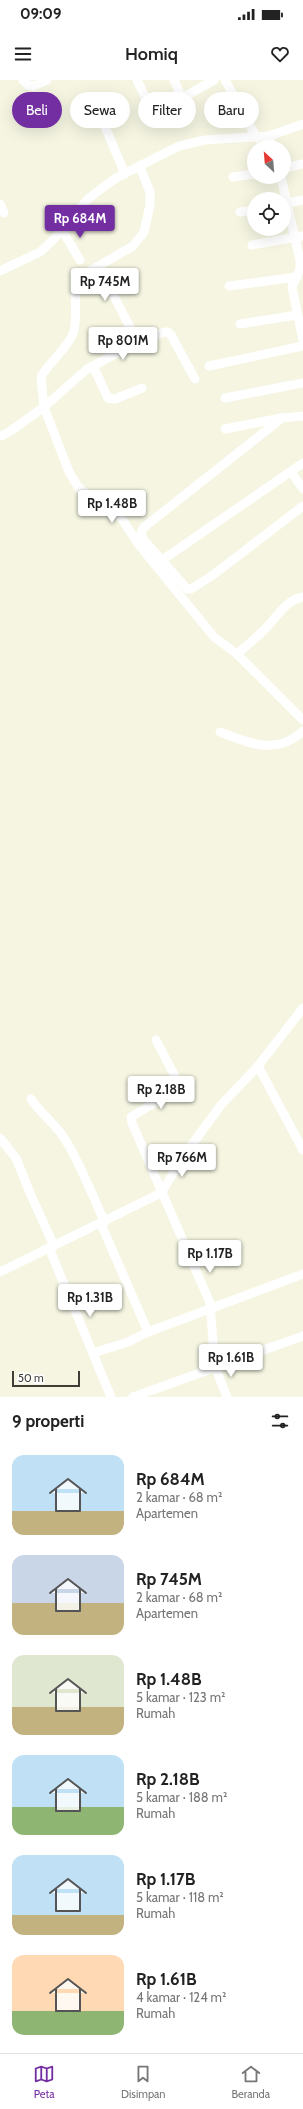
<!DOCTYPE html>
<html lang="id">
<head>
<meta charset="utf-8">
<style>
  body { margin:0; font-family:Cabin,sans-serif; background:#f6f6f6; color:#222; height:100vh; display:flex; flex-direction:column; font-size:15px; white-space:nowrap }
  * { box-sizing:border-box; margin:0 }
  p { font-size:13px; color:#767676 }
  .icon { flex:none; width:22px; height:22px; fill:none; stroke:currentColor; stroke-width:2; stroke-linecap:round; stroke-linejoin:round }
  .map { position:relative; height:1317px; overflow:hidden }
  .side { display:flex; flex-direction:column; background:#fff; flex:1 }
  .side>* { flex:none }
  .guide { position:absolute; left:12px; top:12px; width:279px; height:36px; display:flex; gap:8px }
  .needle { width:26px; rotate:334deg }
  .buttons { position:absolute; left:247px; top:60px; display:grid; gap:8px }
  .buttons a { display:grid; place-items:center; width:44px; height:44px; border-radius:50%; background:#fff; box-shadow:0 4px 16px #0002; font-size:20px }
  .scale { position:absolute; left:12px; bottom:10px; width:68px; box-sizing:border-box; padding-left:4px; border:2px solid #3e3d36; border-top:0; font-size:11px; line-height:14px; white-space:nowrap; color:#3e3d36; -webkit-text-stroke:3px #fff; paint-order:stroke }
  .price { position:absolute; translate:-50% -34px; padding:0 9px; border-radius:4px; background:#fff; color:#222; font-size:13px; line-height:26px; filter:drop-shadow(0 1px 2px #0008) }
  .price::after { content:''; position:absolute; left:50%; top:24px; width:12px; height:9px; margin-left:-6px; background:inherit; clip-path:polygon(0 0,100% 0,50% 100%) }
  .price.selected { background:#732ea2; color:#fff }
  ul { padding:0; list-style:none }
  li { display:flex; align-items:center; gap:12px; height:100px; padding:0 12px }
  li span { display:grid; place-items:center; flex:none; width:112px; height:80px; border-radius:12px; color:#555 }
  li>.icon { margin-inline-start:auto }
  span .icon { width:48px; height:48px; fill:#fffc; stroke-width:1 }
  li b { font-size:17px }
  h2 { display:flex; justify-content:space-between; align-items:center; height:48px; padding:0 12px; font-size:17px }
  .chip { padding:0 14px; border-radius:18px; background:#fff; box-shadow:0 4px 16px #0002; font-size:14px; line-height:36px }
  .chip.selected { background:#732ea2; color:#fff }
  .status { display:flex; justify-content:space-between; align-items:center; height:28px; padding:0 20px; background:#fff; direction:ltr }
  .status svg { height:11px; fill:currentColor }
  header { display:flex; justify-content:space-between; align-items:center; height:52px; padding:0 12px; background:#fff; font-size:18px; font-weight:600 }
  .menu { display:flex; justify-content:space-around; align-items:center; height:56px; border-top:1px solid #e0e0e0; background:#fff; font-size:11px; color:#767676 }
  .menu a { display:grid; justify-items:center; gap:2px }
  .menu .selected { color:#732ea2 }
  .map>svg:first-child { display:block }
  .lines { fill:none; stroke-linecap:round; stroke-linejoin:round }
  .minor { stroke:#fff; stroke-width:9 }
</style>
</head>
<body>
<div class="status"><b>09:09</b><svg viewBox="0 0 49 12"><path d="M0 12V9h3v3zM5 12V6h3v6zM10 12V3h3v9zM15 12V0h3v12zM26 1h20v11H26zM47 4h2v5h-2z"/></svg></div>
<header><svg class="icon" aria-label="menu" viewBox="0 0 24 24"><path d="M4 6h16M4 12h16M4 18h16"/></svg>Homiq<svg class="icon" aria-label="heart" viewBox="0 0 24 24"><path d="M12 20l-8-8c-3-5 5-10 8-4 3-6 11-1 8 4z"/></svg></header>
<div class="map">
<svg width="303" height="1317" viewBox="0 0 303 1317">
  <rect width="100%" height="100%" fill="#f5f5e2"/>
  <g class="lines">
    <!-- minor -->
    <g class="minor">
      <path d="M23 0 28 5 34 6 47 0"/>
      <path d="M137 0 150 27 155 30 170 25 214 0"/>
      <path d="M174 0 182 18"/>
      <path d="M225 0 257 58"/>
      <path d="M103 42 125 94"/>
      <path d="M269 56 272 67"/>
      <path d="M284 88 303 84"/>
      <path d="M233 97 254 94"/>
      <path d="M281 97 300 180V189L292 207 303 260"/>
      <path d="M0 124 4 133"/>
      <path d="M284 124 303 120"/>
      <path d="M240 132 254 130"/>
      <path d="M62 150 80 180"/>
      <path d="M252 165 303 156"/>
      <path d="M98 186 130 247"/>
      <path d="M0 191 40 172 53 160 89 118 101 109 116 98 179 66 205 60 269 56 303 44"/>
      <path d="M229 206 297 197"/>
      <path d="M240 244 297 235"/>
      <path d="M93 286 108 318 115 319 142 308"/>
      <path d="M209 286 303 266"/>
      <path d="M225 318 303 303"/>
      <path d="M44 327 41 297C49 282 66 270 73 254 80 235 69 212 83 195L133 166 144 152 150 125V112L140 87"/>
      <path d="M44 327 87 289 121 271 164 252H168L171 255 195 299"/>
      <path d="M303 336 282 338 143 448 141 453 143 459 187 509H191L213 495 303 426"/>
      <path d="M225 349 281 338"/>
      <path d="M0 355 2 356 12 350 44 327 69 392 79 408 101 427 113 429 118 433 139 465 214 557 237 574 303 640"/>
      <path d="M291 392 303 409"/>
      <path d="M158 483 303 383"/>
      <path d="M237 574C246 566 255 559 263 551 275 540 286 519 303 517"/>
      <path d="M220 652C249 663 276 676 303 651"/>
      <path d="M156 960 179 1004 174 1011 131 1037 132 1043 210 1223 215 1287 227 1317"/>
      <path d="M258 986 303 1070"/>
      <path d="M31 1019C39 1031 50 1040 59 1051 76 1072 92 1116 105 1142"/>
      <path d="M0 1058 16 1078 30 1113 54 1166"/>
      <path d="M101 1144 148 1252"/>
      <path d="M49 1168 111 1317"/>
      <path d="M0 1192 161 1113 185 1074 221 1025 258 986 303 928"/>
      <path d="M93 1273 128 1262 148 1252 303 1194"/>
      <path d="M133 1317 303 1256"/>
    </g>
  </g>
</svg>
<div class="buttons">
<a><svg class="needle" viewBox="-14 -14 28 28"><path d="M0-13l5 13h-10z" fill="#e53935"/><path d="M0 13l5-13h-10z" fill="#767676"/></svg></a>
<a><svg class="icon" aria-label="locate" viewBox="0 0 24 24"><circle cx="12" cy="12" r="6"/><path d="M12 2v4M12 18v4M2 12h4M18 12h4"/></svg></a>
</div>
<div class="scale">50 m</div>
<b class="price selected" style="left:80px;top:159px">Rp 684M</b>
<b class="price" style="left:105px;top:222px">Rp 745M</b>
<b class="price" style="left:123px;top:281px">Rp 801M</b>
<b class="price" style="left:112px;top:444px">Rp 1.48B</b>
<b class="price" style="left:161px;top:1030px">Rp 2.18B</b>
<b class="price" style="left:182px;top:1098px">Rp 766M</b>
<b class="price" style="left:210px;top:1194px">Rp 1.17B</b>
<b class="price" style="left:90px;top:1238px">Rp 1.31B</b>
<b class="price" style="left:231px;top:1298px">Rp 1.61B</b>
<div class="guide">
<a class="chip selected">Beli</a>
<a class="chip">Sewa</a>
<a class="chip">Filter</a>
<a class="chip">Baru</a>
</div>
</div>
<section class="side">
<h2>9 properti<svg class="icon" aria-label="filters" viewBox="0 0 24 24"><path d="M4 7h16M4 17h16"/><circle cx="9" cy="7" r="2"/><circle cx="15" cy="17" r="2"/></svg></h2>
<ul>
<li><span style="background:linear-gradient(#bfe0f5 70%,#c2b280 0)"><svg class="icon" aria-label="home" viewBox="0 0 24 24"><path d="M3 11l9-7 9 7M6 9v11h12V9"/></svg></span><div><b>Rp 684M</b><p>2 kamar · 68 m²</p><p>Apartemen</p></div></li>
<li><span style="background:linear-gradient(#c9d6e8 60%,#c2b280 0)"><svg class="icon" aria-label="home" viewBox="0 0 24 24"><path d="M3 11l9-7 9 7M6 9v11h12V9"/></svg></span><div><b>Rp 745M</b><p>2 kamar · 68 m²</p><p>Apartemen</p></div></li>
<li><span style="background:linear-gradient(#dfe7d0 65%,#c2b280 0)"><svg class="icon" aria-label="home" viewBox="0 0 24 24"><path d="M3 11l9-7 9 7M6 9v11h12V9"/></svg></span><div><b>Rp 1.48B</b><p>5 kamar · 123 m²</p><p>Rumah</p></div></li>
<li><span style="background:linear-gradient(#bfe0f5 65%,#8fb573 0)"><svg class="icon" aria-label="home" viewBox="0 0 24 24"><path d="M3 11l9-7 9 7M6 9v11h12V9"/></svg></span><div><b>Rp 2.18B</b><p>5 kamar · 188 m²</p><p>Rumah</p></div></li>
<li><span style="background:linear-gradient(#bfe0f5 75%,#c2b280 0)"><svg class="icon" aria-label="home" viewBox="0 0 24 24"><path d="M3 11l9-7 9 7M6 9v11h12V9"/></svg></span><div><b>Rp 1.17B</b><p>5 kamar · 118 m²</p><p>Rumah</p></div></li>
<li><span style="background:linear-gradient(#ffd9b3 70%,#8fb573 0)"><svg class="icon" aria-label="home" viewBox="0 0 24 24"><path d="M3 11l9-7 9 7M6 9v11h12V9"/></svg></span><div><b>Rp 1.61B</b><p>4 kamar · 124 m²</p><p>Rumah</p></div></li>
</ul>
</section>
<nav class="menu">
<a class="selected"><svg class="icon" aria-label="map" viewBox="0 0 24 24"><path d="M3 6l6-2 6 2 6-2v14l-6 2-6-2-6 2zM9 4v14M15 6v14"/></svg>Peta</a>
<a><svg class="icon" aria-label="saved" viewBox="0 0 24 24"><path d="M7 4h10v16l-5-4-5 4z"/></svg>Disimpan</a>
<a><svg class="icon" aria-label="home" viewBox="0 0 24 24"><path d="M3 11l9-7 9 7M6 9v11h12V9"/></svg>Beranda</a>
</nav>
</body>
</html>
